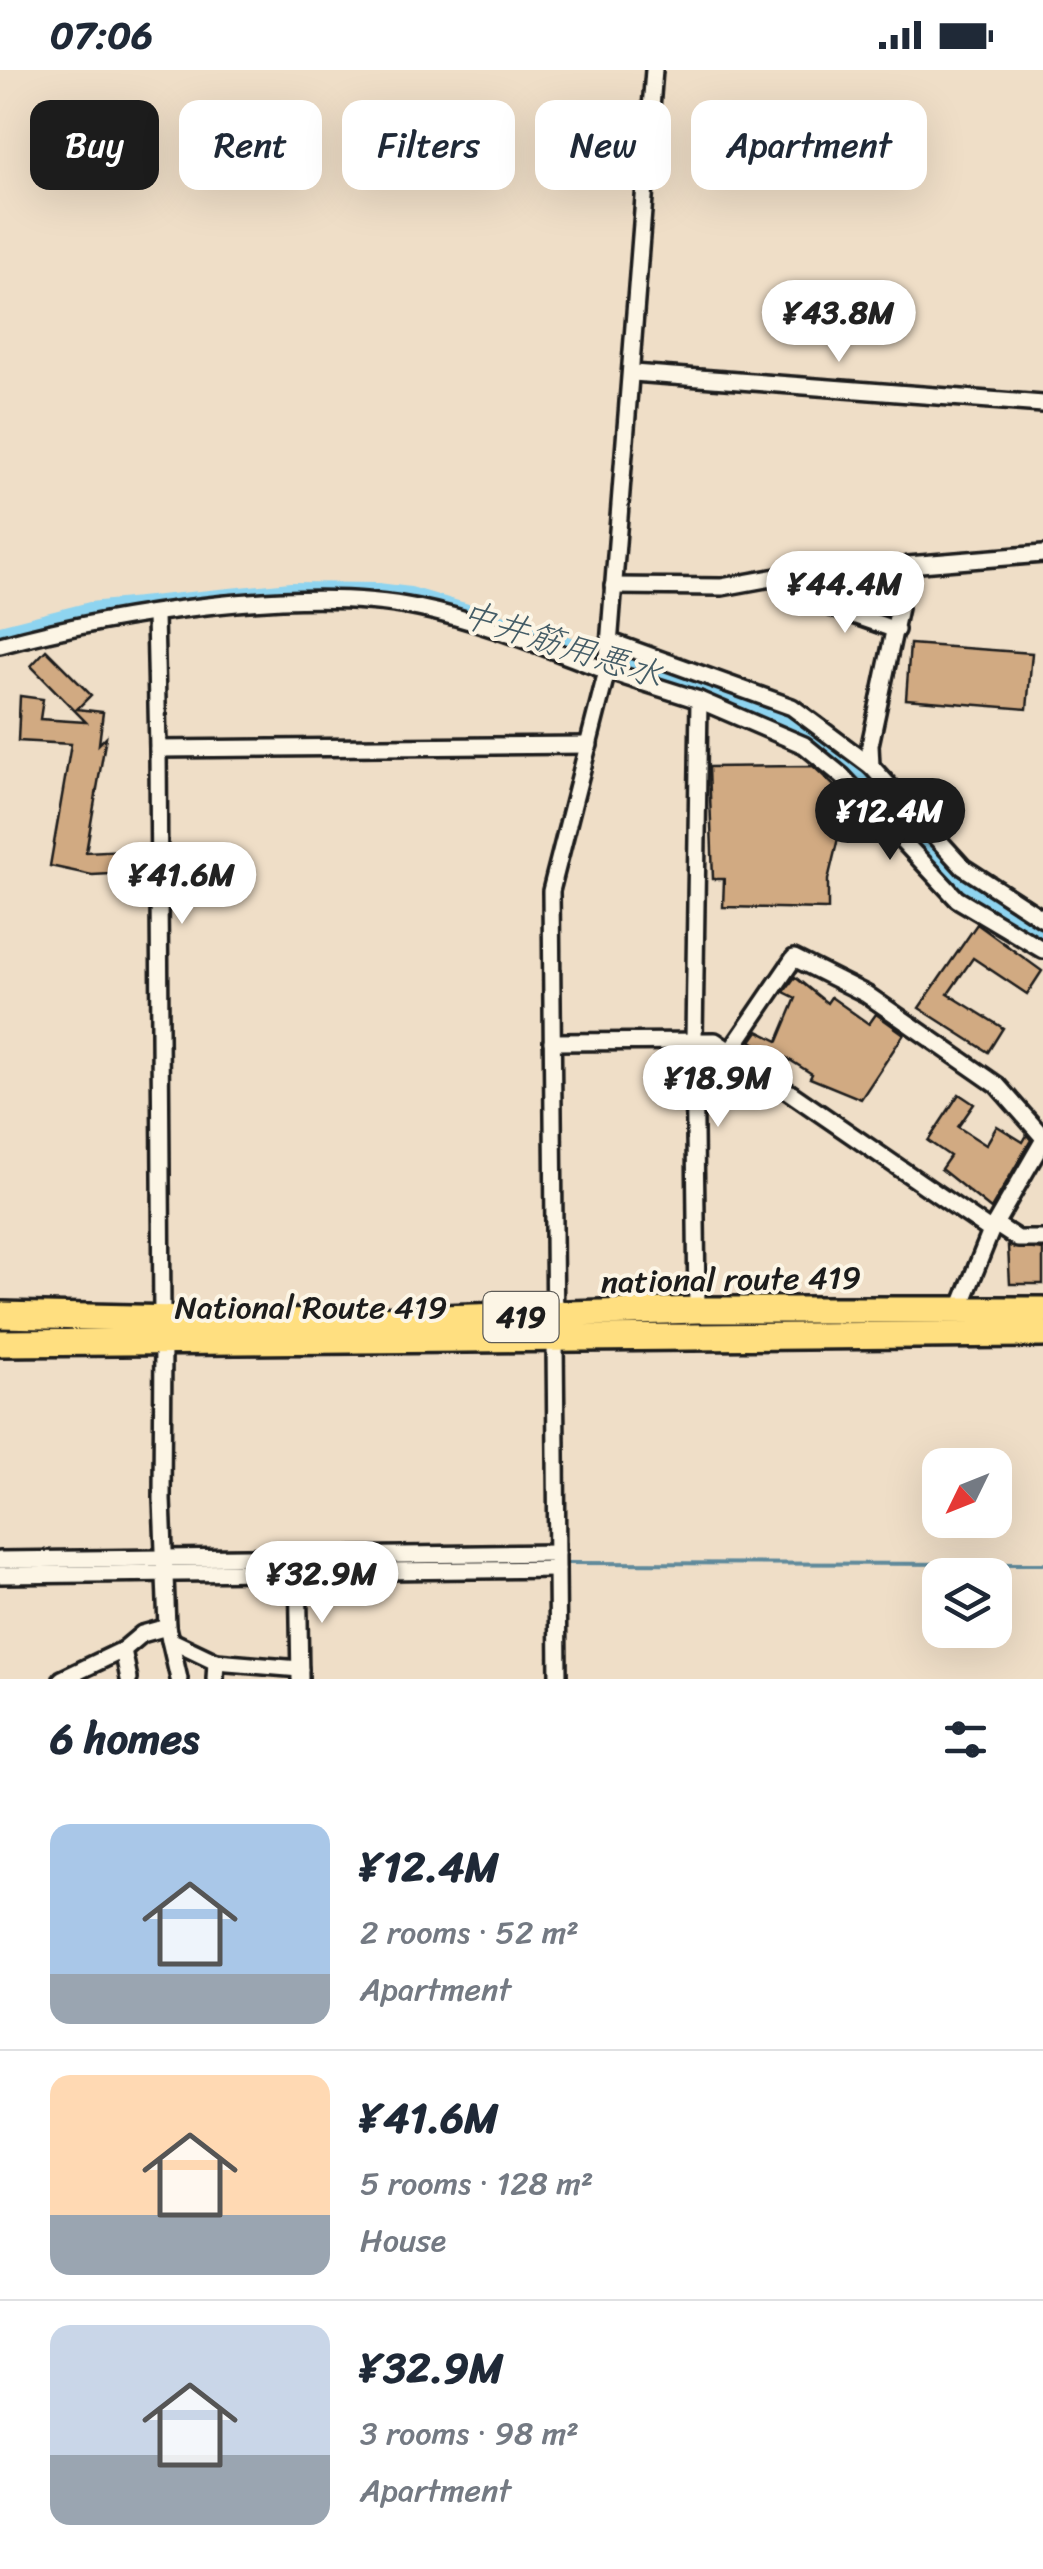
<!DOCTYPE html>
<html lang="en">
<head>
<meta charset="utf-8">
<style>
  body { margin:0; font-family:Sriracha,"Klee One",sans-serif; background:#f6f6f7; color:#1f2937; height:100vh; display:flex; flex-direction:column; font-size:38px; white-space:nowrap }
  * { box-sizing:border-box; margin:0 }
  p { font-size:32px; color:#747a83 }
  .icon { flex:none; width:55px; height:55px; fill:none; stroke:currentColor; stroke-width:2; stroke-linecap:round; stroke-linejoin:round }
  .map { position:relative; height:1609px; overflow:hidden }
  .drawer { display:flex; flex-direction:column; background:#fff; flex:1 }
  .drawer>* { flex:none }
  .top-card { position:absolute; left:30px; top:30px; width:985px; height:90px; display:flex; gap:20px }
  .needle { width:65px; rotate:227deg }
  .buttons { position:absolute; left:922px; top:1378px; display:grid; gap:20px }
  .buttons a { display:grid; place-items:center; width:90px; height:90px; border-radius:20px; background:#fff; box-shadow:0 10px 40px #0002; font-size:50px }
  .price { position:absolute; translate:-50% -85px; padding:0 22px; border-radius:35px; background:#fff; color:#222; font-size:32px; line-height:65px; filter:drop-shadow(0 2px 5px #0008) }
  .price::after { content:''; position:absolute; left:50%; top:60px; width:30px; height:22px; margin-left:-15px; background:inherit; clip-path:polygon(0 0,100% 0,50% 100%) }
  .price.current { background:#1c1c1c; color:#fff }
  ul { padding:0; list-style:none }
  li { display:flex; align-items:center; gap:30px; height:250px; padding:0 50px }
  li+li { border-top:2px solid #e0e1e3 }
  li span { display:grid; place-items:center; flex:none; width:280px; height:200px; border-radius:20px; color:#555 }
  li>.icon { margin-inline-start:auto }
  span .icon { width:120px; height:120px; fill:#fffc; stroke-width:1 }
  li b { font-size:42px }
  h2 { display:flex; justify-content:space-between; align-items:center; height:120px; padding:0 50px; font-size:42px }
  .tag { padding:0 35px; border-radius:20px; background:#fff; box-shadow:0 10px 40px #0002; font-size:35px; line-height:90px }
  .tag.current { background:#1c1c1c; color:#fff }
  .status { display:flex; justify-content:space-between; align-items:center; height:70px; padding:0 50px; background:#fff; direction:ltr }
  .status svg { height:28px; fill:currentColor }
  .map>svg:first-child { display:block }
  .lines { fill:none; stroke-linecap:round; stroke-linejoin:round }
  .stream { stroke:#608a9b; stroke-width:4 }
  .canal { stroke:#8ed4f0; stroke-width:14 }
  .building { fill:#d1aa82; stroke:#1c1c1c; stroke-width:2.5 }
  .minor-casing { stroke:#1c1c1c; stroke-width:22 }
  .trunk-casing { stroke:#1c1c1c; stroke-width:32 }
  .minor { stroke:#fcf5e5; stroke-width:15 }
  .trunk { stroke:#ffdf80; stroke-width:25 }
  .labels { text-anchor:middle; dominant-baseline:central; stroke-width:8; stroke-linejoin:round; paint-order:stroke }
  .shield { fill:#fcf5e5; stroke:#5f5d58; stroke-width:2.5 }
  .shield-label { font-size:30px; font-weight:bold; fill:#1c1c1c }
  .street-label { font-size:32px; fill:#1c1c1c; stroke:#fcf5e5 }
  .water-label { font-size:35px; font-style:italic; fill:#445c66; stroke:#fcf5e5 }
</style>
</head>
<body>
<div class="status"><b>07:06</b><svg viewBox="0 0 49 12"><path d="M0 12V9h3v3zM5 12V6h3v6zM10 12V3h3v9zM15 12V0h3v12zM26 1h20v11H26zM47 4h2v5h-2z"/></svg></div>
<div class="map">
<svg width="1043" height="1609" viewBox="0 0 1043 1609">
  <rect width="100%" height="100%" fill="#efdec7"/>
  <filter id="ink" filterUnits="userSpaceOnUse"><feTurbulence type="fractalNoise" baseFrequency=".01" numOctaves="2"/><feDisplacementMap in="SourceGraphic" scale="20" xChannelSelector="R" yChannelSelector="G"/><feConvolveMatrix kernelMatrix="1 2 1 2 8 2 1 2 1" color-interpolation-filters="sRGB"/></filter>
  <g filter="url(#ink)">
    <g class="lines">
      <!-- stream -->
      <path class="stream" d="M560 1493 1043 1494"/>
      <!-- canal -->
      <path class="canal" d="M0 562 90 539 291 519 378 520 410 524 508 553 775 643C856 687 881 742 945 801 975 827 1009 845 1043 865"/>
    </g>
    <!-- building -->
    <g class="building">
      <path d="M849 505 893 513 880 542 820 521 824 506 848 509Z"/>
      <path d="M910 574 1032 583 1027 639 906 629Z"/>
      <path d="M46 580 91 625 77 639 103 642 99 674 106 667 86 782 147 779 148 802 92 805 50 796 71 674 18 671 20 626 43 629 40 649 86 652 31 596Z"/>
      <path d="M813 696 848 729 845 760H840L828 810V839L723 837 724 809H713L709 697Z"/>
      <path d="M977 854 1042 901 1027 924 973 888 948 924 1003 958 988 982 919 938Z"/>
      <path d="M795 907 827 933 831 927 869 954 876 944 904 964 861 1029 810 1008 812 1004 785 987 778 998 765 991 771 982 751 971 758 961 778 971 796 928 784 922Z"/>
      <path d="M959 1024 974 1034 958 1057 986 1075 997 1056 1023 1072 1027 1065 1031 1070 991 1139 941 1099 950 1086 928 1071Z"/>
      <path d="M1008 1176 1043 1180V1214H1010Z"/>
    </g>
    <g class="lines">
      <defs>
        <g id="minor">
          <path d="M633 303 1043 334"/>
          <path d="M1043 484 908 495 870 675 871 696 963 797 1043 849"/>
          <path d="M613 516 722 517 804 502 810 530 896 560"/>
          <path d="M155 546 158 679 589 675"/>
          <path d="M612 572 792 637 871 696"/>
          <path d="M0 575C113 544 303 514 418 538 483 551 546 578 607 601L654 0"/>
          <path d="M158 679 162 1246"/>
          <path d="M552 972 715 971 991 1161"/>
          <path d="M732 979 794 888 866 924 997 1015 1043 1067"/>
          <path d="M995 1154 1018 1169H1043"/>
          <path d="M697 1240 694 970 699 630"/>
          <path d="M959 1241 991 1161 1043 1071"/>
          <path d="M163 1271 162 1429 167 1557 170 1570 216 1592"/>
          <path d="M0 1490 557 1483"/>
          <path d="M298 1493 300 1609"/>
          <path d="M0 1505 557 1499"/>
          <path d="M170 1570 179 1609"/>
          <path d="M123 1580 142 1564 167 1557"/>
          <path d="M62 1609 123 1580 129 1609"/>
          <path d="M215 1609 216 1592 300 1599"/>
          <path d="M558 1609 551 821 607 601 699 630 804 675 842 706 957 829 1043 880"/>
        </g>
        <g id="trunk">
          <path d="M0 1245 311 1252 697 1240H1043"/>
          <path d="M0 1273 1043 1264"/>
        </g>
      </defs>
      <!-- minor casing -->
      <use href="#minor" class="minor-casing"/>
      <!-- trunk casing -->
      <use href="#trunk" class="trunk-casing"/>
      <!-- minor -->
      <use href="#minor" class="minor"/>
      <!-- trunk -->
      <use href="#trunk" class="trunk"/>
    </g>
  </g>
  <g class="labels">
    <!-- shield labels -->
    <rect class="shield" x="483.5" y="1222" width="75" height="50" rx="8"/>
    <g class="shield-label">
      <text x="521" y="1247">419</text>
    </g>
    <!-- street labels -->
    <g class="street-label">
      <text transform="translate(731 1210) rotate(-1)">national route 419</text>
      <text x="311" y="1237">National Route 419</text>
    </g>
    <!-- water labels -->
    <g class="water-label">
      <text transform="translate(562 574) rotate(18)">中井筋用悪水</text>
    </g>
  </g>
</svg>
<div class="buttons">
<a><svg class="needle" viewBox="-14 -14 28 28"><path d="M0-13l5 13h-10z" fill="#e53935"/><path d="M0 13l5-13h-10z" fill="#747a83"/></svg></a>
<a><svg class="icon" aria-label="layers" viewBox="0 0 24 24"><path d="M12 4l9 5-9 5-9-5zM3 14l9 5 9-5"/></svg></a>
</div>
<b class="price" style="left:839px;top:295px">¥43.8M</b>
<b class="price" style="left:845px;top:566px">¥44.4M</b>
<b class="price current" style="left:890px;top:793px">¥12.4M</b>
<b class="price" style="left:182px;top:857px">¥41.6M</b>
<b class="price" style="left:718px;top:1060px">¥18.9M</b>
<b class="price" style="left:322px;top:1556px">¥32.9M</b>
<div class="top-card">
<a class="tag current">Buy</a>
<a class="tag">Rent</a>
<a class="tag">Filters</a>
<a class="tag">New</a>
<a class="tag">Apartment</a>
</div>
</div>
<section class="drawer">
<h2>6 homes<svg class="icon" aria-label="filters" viewBox="0 0 24 24"><path d="M4 7h16M4 17h16"/><circle cx="9" cy="7" r="2"/><circle cx="15" cy="17" r="2"/></svg></h2>
<ul>
<li><span style="background:linear-gradient(#a9c7e8 75%,#9aa5b1 0)"><svg class="icon" aria-label="home" viewBox="0 0 24 24"><path d="M3 11l9-7 9 7M6 9v11h12V9"/></svg></span><div><b>¥12.4M</b><p>2 rooms · 52 m²</p><p>Apartment</p></div></li>
<li><span style="background:linear-gradient(#ffd9b3 70%,#9aa5b1 0)"><svg class="icon" aria-label="home" viewBox="0 0 24 24"><path d="M3 11l9-7 9 7M6 9v11h12V9"/></svg></span><div><b>¥41.6M</b><p>5 rooms · 128 m²</p><p>House</p></div></li>
<li><span style="background:linear-gradient(#c9d6e8 65%,#9aa5b1 0)"><svg class="icon" aria-label="home" viewBox="0 0 24 24"><path d="M3 11l9-7 9 7M6 9v11h12V9"/></svg></span><div><b>¥32.9M</b><p>3 rooms · 98 m²</p><p>Apartment</p></div></li>
</ul>
</section>
</body>
</html>
